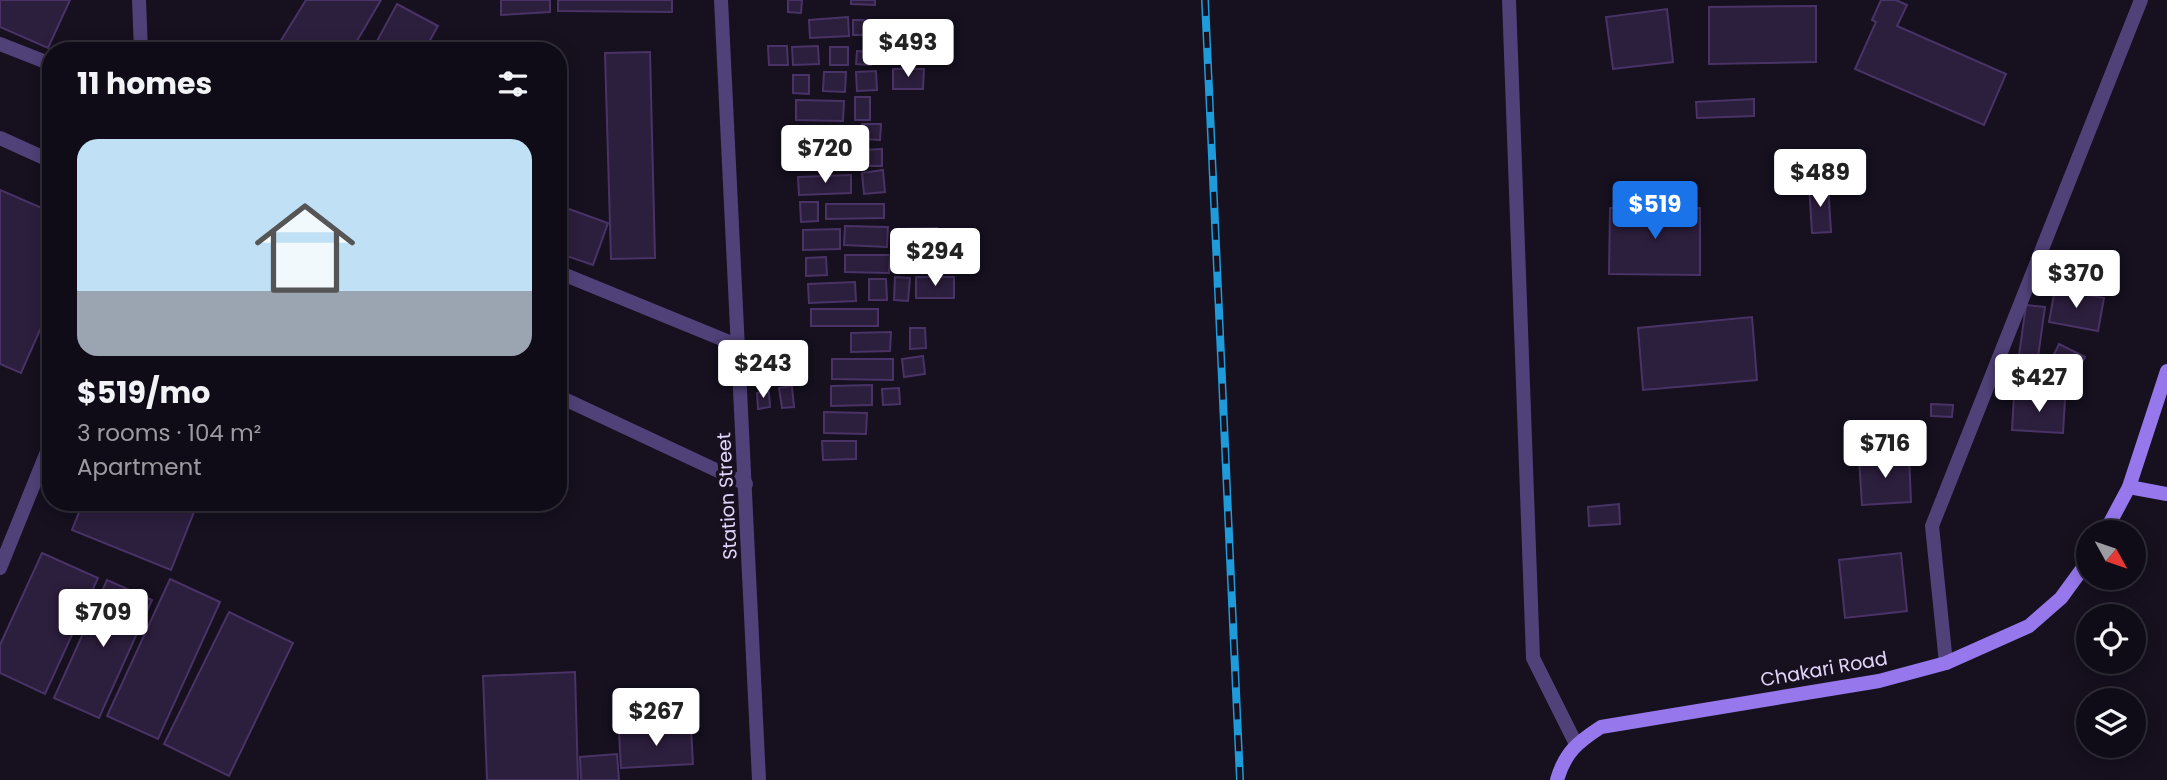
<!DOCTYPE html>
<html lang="en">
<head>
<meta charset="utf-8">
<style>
  body { margin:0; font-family:Poppins,sans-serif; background:#191520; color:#f1f3f6; height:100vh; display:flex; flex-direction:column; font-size:26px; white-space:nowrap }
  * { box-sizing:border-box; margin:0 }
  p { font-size:23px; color:#9c9ba1 }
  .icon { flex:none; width:38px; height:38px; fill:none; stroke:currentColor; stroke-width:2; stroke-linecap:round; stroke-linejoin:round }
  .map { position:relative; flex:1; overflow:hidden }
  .sheet { position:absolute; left:42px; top:42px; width:525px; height:469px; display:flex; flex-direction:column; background:#100c17; border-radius:28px; box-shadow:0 4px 18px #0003,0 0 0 2px #302c36 }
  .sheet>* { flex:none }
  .needle { width:46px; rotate:130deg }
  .fabs { position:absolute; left:2076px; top:520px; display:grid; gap:14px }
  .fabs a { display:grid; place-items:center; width:70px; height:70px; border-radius:50%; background:#100c17; box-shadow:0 4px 18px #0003,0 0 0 2px #302c36; font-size:35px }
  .price { position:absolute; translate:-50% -60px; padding:0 16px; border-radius:7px; background:#fff; color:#222; font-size:23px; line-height:46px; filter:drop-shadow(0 2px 4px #0008) }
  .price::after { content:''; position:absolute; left:50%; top:42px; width:21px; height:16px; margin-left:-10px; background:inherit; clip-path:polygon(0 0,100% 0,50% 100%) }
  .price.active { background:#1a73e8; color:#fff }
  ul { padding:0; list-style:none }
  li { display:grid; align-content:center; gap:14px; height:371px; padding:0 35px }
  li+li { border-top:2px solid #302c36 }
  li span { display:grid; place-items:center; height:217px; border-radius:21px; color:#555 }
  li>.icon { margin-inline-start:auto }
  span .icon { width:126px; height:126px; fill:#fffc; stroke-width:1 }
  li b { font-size:30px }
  h2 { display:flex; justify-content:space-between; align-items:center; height:84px; padding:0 35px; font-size:30px }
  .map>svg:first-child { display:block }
  .building { fill:#2c1e3d; stroke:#493366; stroke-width:2 }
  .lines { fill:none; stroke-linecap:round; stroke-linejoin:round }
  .lane { stroke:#504178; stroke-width:14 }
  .street { stroke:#504178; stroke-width:14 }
  .secondary { stroke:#9678ec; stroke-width:14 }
  .rail-casing { stroke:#1f9bda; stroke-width:8 }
  .rail { stroke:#16101f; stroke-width:5; stroke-dasharray:16; stroke-linecap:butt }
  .labels { text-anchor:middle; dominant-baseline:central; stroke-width:7; stroke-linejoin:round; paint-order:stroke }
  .street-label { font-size:19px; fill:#e1d4f9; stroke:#16101f }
</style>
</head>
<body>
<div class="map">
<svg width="2167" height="780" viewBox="0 0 2167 780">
  <rect width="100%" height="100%" fill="#16101f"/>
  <!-- building -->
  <g class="building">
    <path d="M0 0H70L48 48 0 27Z"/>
    <path d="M306 0H381L351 51H283L277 47Z"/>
    <path d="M501 0H550V12L501 15Z"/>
    <path d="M558 0H672V12L558 11Z"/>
    <path d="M788 0H802L801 13 788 12Z"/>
    <path d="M851 0H875V5L851 4Z"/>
    <path d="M1881 0H1896L1907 5 1897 26 2006 74 1984 125 1855 69 1876 22 1872 20Z"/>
    <path d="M397 4 438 26 424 51H396L377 41Z"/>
    <path d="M1816 6V62L1709 64V7Z"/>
    <path d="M1667 9 1673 62 1613 69 1606 17Z"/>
    <path d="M848 17 849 36 810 38 809 20Z"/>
    <rect x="853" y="20" width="11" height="15"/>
    <path d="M768 46H787L788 65H769Z"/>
    <path d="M818 46 819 64 793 65 792 47Z"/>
    <rect x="830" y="47" width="18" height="18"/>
    <path d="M891 50 918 51V61L891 60Z"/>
    <path d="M857 51 872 52 871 65 856 64Z"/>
    <path d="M650 52 655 258 611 259 605 53Z"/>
    <path d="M893 69H924L923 89H893Z"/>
    <path d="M876 71 877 90 857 91 856 72Z"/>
    <path d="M824 72H846L845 92 823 91Z"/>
    <path d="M793 75H809V94L793 93Z"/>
    <rect x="855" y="97" width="15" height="23"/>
    <path d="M1754 99V116L1697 118 1696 102Z"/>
    <path d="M796 100 844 101 843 121 796 120Z"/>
    <path d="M862 124H881L880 140 861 139Z"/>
    <path d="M797 126 846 127V142L797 141Z"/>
    <path d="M845 148 846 166 801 170 799 152Z"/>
    <path d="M882 149V166H862L861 150Z"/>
    <path d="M883 170 885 192 864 194 862 173Z"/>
    <path d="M851 175V193L799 195 798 177Z"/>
    <path d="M1828 184 1831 232 1812 233 1809 185Z"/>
    <path d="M0 190 51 212V305L21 373 0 364Z"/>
    <path d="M800 202H818V221L801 222Z"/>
    <path d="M826 204H884V218L826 219Z"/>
    <path d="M558 205 608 223 593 265 558 253Z"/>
    <path d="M1610 208H1700V275L1609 274Z"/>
    <path d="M845 226 888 227 887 247 844 245Z"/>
    <path d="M937 228V244L896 246 895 229Z"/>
    <path d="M840 229V249L803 250V230Z"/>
    <path d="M934 253 935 269 896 270 895 255Z"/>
    <path d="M845 255H890L889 273 845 272Z"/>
    <path d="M826 257 827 275 806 276V258Z"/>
    <path d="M895 277 910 278 908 301 894 300Z"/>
    <rect x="916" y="277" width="38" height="21"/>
    <path d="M869 279H886L887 300H869Z"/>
    <path d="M855 282 856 301 809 303 808 284Z"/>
    <path d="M2055 289 2104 298 2098 331 2049 322Z"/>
    <path d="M2026 305 2045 307 2035 379 2016 377Z"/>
    <rect x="811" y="309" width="67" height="17"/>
    <path d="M1752 317 1757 380 1643 390 1638 328Z"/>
    <path d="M910 328H925L926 348 910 349Z"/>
    <path d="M891 332 890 351 851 352V333Z"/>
    <path d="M2059 344 2085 357 2066 394 2041 381Z"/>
    <path d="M923 356 925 374 904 377 902 359Z"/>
    <path d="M832 359H893V380L832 379Z"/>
    <path d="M759 362H766L769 387 761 388Z"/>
    <path d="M872 385V405L831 406V386Z"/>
    <path d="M792 386 794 407 782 408 779 388Z"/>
    <path d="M899 388 900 404 883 405 882 389Z"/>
    <path d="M769 392 770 407 758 409 757 393Z"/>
    <path d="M2014 396 2065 399 2063 433 2012 430Z"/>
    <path d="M1931 404 1953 405 1952 417 1931 416Z"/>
    <path d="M824 412 867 413 866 434 824 433Z"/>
    <path d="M822 441H856V459L823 460Z"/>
    <path d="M1909 455 1911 502 1862 505 1859 459Z"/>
    <path d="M83 502H198L171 570 72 530Z"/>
    <path d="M1619 504 1620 524 1589 526 1588 507Z"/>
    <path d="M42 553 98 578 45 694 0 673V645Z"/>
    <path d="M1901 553 1907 611 1845 618 1839 560Z"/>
    <path d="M170 579 220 602 158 739 107 716Z"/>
    <path d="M107 580 152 600 99 718 54 698Z"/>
    <path d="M229 612 293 643 229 776 164 744Z"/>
    <path d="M575 672 578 780H487L483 676Z"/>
    <path d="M691 728 693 764 621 768 619 733Z"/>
    <path d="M617 754 619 780H581L580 757Z"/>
  </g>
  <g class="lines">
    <!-- lane -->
    <path class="lane" d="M1946 663 1932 526 2141 0"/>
    <!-- street -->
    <g class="street">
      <path d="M139 0 141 51"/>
      <path d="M721 0 759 780"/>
      <path d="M1509 0 1533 658 1576 744"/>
      <path d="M0 44 51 64"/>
      <path d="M0 138 51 161"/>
      <path d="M558 272 739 346"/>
      <path d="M558 396 746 484"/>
      <path d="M0 568 51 442"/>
    </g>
    <!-- secondary -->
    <g class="secondary">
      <path d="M2129 487 2167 494"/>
      <path d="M2105 532 2129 487 2167 371"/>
      <path d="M1557 780C1565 752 1578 742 1601 727L1879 681 1946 663 2029 626 2061 598 2088 561"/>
    </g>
    <defs>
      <path id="rail" d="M1205 0 1240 780"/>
    </defs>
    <!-- rail casing -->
    <use href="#rail" class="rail-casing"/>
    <!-- rail -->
    <use href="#rail" class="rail"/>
  </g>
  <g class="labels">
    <!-- street labels -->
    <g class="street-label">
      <text transform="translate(727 496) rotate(-93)">Station Street</text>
      <text transform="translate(1824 669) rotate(-10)">Chakari Road</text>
    </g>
  </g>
</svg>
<div class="fabs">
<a><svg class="needle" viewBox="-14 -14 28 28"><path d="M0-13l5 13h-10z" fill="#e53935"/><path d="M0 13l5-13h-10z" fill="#9c9ba1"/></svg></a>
<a><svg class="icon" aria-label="locate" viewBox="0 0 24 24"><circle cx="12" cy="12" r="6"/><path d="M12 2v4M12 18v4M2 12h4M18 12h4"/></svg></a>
<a><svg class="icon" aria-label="layers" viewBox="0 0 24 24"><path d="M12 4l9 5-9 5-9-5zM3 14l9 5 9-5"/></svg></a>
</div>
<b class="price" style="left:908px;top:79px">$493</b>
<b class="price" style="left:825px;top:185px">$720</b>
<b class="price" style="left:1820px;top:209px">$489</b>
<b class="price active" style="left:1655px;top:241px">$519</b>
<b class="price" style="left:935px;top:288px">$294</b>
<b class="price" style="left:2076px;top:310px">$370</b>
<b class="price" style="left:763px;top:400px">$243</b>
<b class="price" style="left:2039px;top:414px">$427</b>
<b class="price" style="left:1885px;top:480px">$716</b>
<b class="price" style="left:103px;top:649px">$709</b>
<b class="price" style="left:656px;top:748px">$267</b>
<section class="sheet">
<h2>11 homes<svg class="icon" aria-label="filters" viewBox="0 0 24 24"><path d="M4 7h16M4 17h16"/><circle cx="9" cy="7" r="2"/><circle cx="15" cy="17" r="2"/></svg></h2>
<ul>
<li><span style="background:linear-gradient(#bfe0f5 70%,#9aa5b1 0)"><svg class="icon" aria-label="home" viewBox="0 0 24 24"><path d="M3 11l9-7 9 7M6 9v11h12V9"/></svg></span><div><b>$519/mo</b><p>3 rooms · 104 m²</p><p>Apartment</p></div></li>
</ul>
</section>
</div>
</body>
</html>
